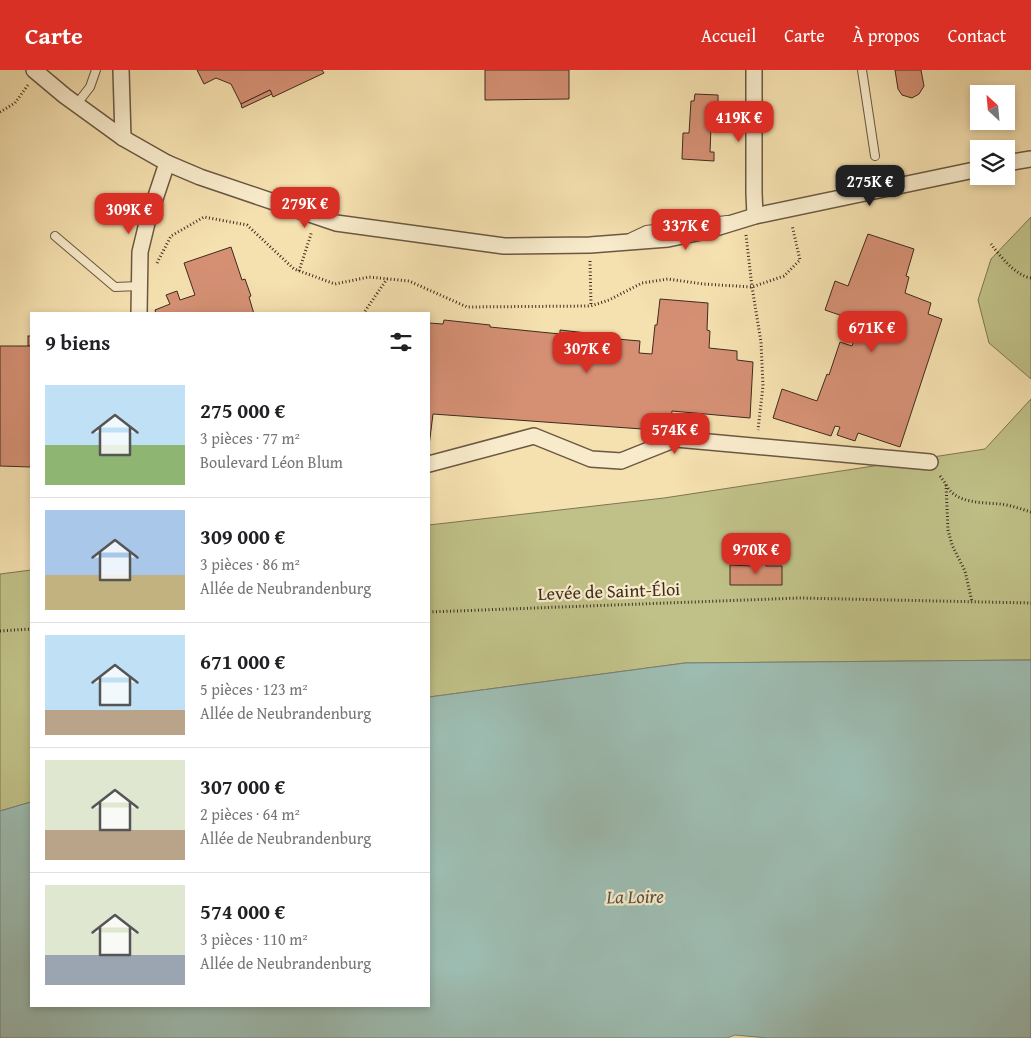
<!DOCTYPE html>
<html lang="fr">
<head>
<meta charset="utf-8">
<style>
  body { margin:0; font-family:"Gentium Book Plus",serif; background:#f6f6f6; color:#202124; height:100vh; display:flex; flex-direction:column; font-size:19px; white-space:nowrap }
  * { box-sizing:border-box; margin:0 }
  p { font-size:16px; color:#757577 }
  .icon { flex:none; width:28px; height:28px; fill:none; stroke:currentColor; stroke-width:2; stroke-linecap:round; stroke-linejoin:round }
  .map { position:relative; flex:1; overflow:hidden }
  .panel { position:absolute; left:30px; top:242px; width:400px; height:695px; display:flex; flex-direction:column; background:#fff; border-radius:0px; box-shadow:0 2px 8px #0003 }
  .panel>* { flex:none }
  .needle { width:32px; rotate:334deg }
  .buttons { position:absolute; left:970px; top:15px; display:grid; gap:10px }
  .buttons a { display:grid; place-items:center; width:45px; height:45px; border-radius:0px; background:#fff; box-shadow:0 2px 8px #0003; font-size:25px }
  .price { position:absolute; translate:-50% -42px; padding:0 11px; border-radius:10px; background:#d93025; color:#fff; font-size:16px; line-height:32px; filter:drop-shadow(0 1px 2px #0008) }
  .price::after { content:''; position:absolute; left:50%; top:30px; width:15px; height:11px; margin-left:-8px; background:inherit; clip-path:polygon(0 0,100% 0,50% 100%) }
  .price.active { background:#222; color:#fff }
  ul { padding:0; list-style:none }
  li { display:flex; align-items:center; gap:15px; height:125px; padding:0 15px }
  li+li { border-top:1px solid #e0e0e0 }
  li span { display:grid; place-items:center; flex:none; width:140px; height:100px; border-radius:0px; color:#555 }
  li>.icon { margin-inline-start:auto }
  span .icon { width:60px; height:60px; fill:#fffc; stroke-width:1 }
  li b { font-size:21px }
  h2 { display:flex; justify-content:space-between; align-items:center; height:60px; padding:0 15px; font-size:21px }
  header { display:flex; align-items:center; gap:30px; box-sizing:border-box; height:70px; padding:0 25px; background:#d93025; color:#fff }
  header strong { font-size:24px }
  nav { display:flex; gap:28px; margin-inline-start:auto; font-size:18px }
  .map>svg:first-child { display:block }
  .green { fill:#c0c188; stroke:#7e7653 }
  .water { fill:#9dbcb1; stroke:#778276 }
  .building { fill:#d59074; stroke:#3d2b1e }
  .lines { fill:none; stroke-linecap:round; stroke-linejoin:round }
  .service-casing { stroke:#6b5842; stroke-width:10 }
  .minor-casing { stroke:#6b5842; stroke-width:18 }
  .path { stroke:#3d2b1e; stroke-width:3; stroke-dasharray:1 2.5; stroke-linecap:butt }
  .service { stroke:#f8ebcb; stroke-width:8 }
  .minor { stroke:#f8ebcb; stroke-width:15 }
  .labels { text-anchor:middle; dominant-baseline:central; stroke-width:4.5; stroke-linejoin:round; paint-order:stroke }
  .street-label { font-size:18px; fill:#3d2b1e; stroke:#f8ebcb }
  .water-label { font-size:19px; font-style:italic; fill:#554f43; stroke:#f8ebcb }
</style>
</head>
<body>
<header>
<strong>Carte</strong>
<nav><a>Accueil</a><a>Carte</a><a>À propos</a><a>Contact</a></nav>
</header>
<div class="map">
<svg width="1031" height="968" viewBox="0 0 1031 968">
  <rect width="100%" height="100%" fill="#f5e0af"/>
  <filter id="stains"><feTurbulence type="fractalNoise" baseFrequency=".004" numOctaves="4"/><feColorMatrix values="0 0 0 0 .2 0 0 0 0 .09 0 0 0 0 .02 0 0 0 .5 -.17"/></filter>
  <radialGradient id="worn" r=".72"><stop offset=".6" stop-color="#630" stop-opacity="0"/><stop offset="1" stop-color="#630" stop-opacity=".3"/></radialGradient>
  <!-- green -->
  <g class="green">
    <path d="M1031 147V309L989 273 978 230 991 189Z"/>
    <path d="M1031 329V590L685 593 429 627V455L664 428 985 379Z"/>
    <path d="M31 500V732L0 741V504Z"/>
  </g>
  <!-- water -->
  <path class="water" d="M1031 590V968H768L735 965 727 968H0V741L31 732V936H429V627L685 593Z"/>
  <!-- building -->
  <g class="building">
    <path d="M197 0H322L324 3 273 27 270 20 241 34 231 14 216 8 204 14Z"/>
    <path d="M485 0H569V29L485 30Z"/>
    <path d="M895 0H921L924 16 919 24 912 28 902 25 898 19Z"/>
    <path d="M1000 16 1002 24H979V45L973 23Z"/>
    <path d="M270 20 272 24 242 38 241 34Z"/>
    <path d="M695 24 718 25V49H722V58L711 57 710 82H714V91L682 89 683 63H689L691 31H694Z"/>
    <path d="M868 164 914 179 906 206 909 207 905 223 931 233 928 244 942 249 900 377 858 363 855 371 837 365 840 357 835 356 831 366 773 348 782 319 817 331 827 304 829 305 840 272 852 276 860 252 825 240 835 211 848 216Z"/>
    <path d="M231 177 242 210 245 209 251 226 249 227 254 244H156L155 240 170 234 166 225 177 221 180 230 195 225 184 193Z"/>
    <path d="M660 229 708 233 707 260 710 261 709 278 737 281V290L753 292 750 348 672 341 670 361 433 344 429 376V253L443 254 444 250 490 255V257L560 264V260L605 265V268L640 271 639 283 652 284 655 255H657Z"/>
    <rect x="28" y="266" width="3" height="10"/>
    <path d="M0 276H31V397L0 396Z"/>
    <path d="M751 492H766V496H782V515H730V495L751 496Z"/>
  </g>
  <g class="lines">
    <defs>
      <g id="service">
        <path d="M862 0 875 86"/>
        <path d="M76 35 90 17 96 0"/>
        <path d="M55 166 115 217 139 216"/>
        <path d="M631 167 646 160 727 150"/>
      </g>
      <g id="minor">
        <path d="M34 0 65 26 123 68 167 93 200 107 336 153 504 176 590 175 668 169 706 161 755 146 979 99"/>
        <path d="M121 0 123 68"/>
        <path d="M754 0V123L755 146"/>
        <path d="M1006 93 1031 89"/>
        <path d="M139 244 140 182 147 153 167 93"/>
        <path d="M429 394 534 366 591 389 621 391 676 369 930 392"/>
      </g>
    </defs>
    <!-- service casing -->
    <use href="#service" class="service-casing"/>
    <!-- minor casing -->
    <use href="#minor" class="minor-casing"/>
    <!-- path -->
    <g class="path">
      <path d="M0 42 15 33 28 15"/>
      <path d="M746 165 752 217 761 272 763 316 758 360"/>
      <path d="M991 174C1000 186 1016 206 1031 208"/>
      <path d="M590 191 591 236"/>
      <path d="M157 193 171 166 204 147 247 155 294 199 335 214 369 207 409 211 467 237 591 236 609 230 642 213 668 209 703 214 752 217 784 206 800 190 792 155"/>
      <path d="M299 201 312 161"/>
      <path d="M363 244 387 209"/>
      <path d="M940 406 946 414 948 460 952 475 965 501 972 532"/>
      <path d="M946 415C957 434 980 432 1000 434 1010 435 1021 439 1031 442"/>
      <path d="M429 542 799 528 1031 533"/>
      <path d="M0 561 31 559"/>
    </g>
    <!-- service -->
    <use href="#service" class="service"/>
    <!-- minor -->
    <use href="#minor" class="minor"/>
  </g>
  <g class="labels">
    <!-- street labels -->
    <g class="street-label">
      <text transform="translate(609 521) rotate(-2)">Levée de Saint-Éloi</text>
    </g>
    <!-- water labels -->
    <g class="water-label">
      <text transform="translate(635 826) rotate(-1)">La Loire</text>
    </g>
  </g>
  <rect width="100%" height="100%" filter="url(#stains)"/>
  <rect width="100%" height="100%" fill="url(#worn)"/>
</svg>
<div class="buttons">
<a><svg class="needle" viewBox="-14 -14 28 28"><path d="M0-13l5 13h-10z" fill="#e53935"/><path d="M0 13l5-13h-10z" fill="#757577"/></svg></a>
<a><svg class="icon" aria-label="layers" viewBox="0 0 24 24"><path d="M12 4l9 5-9 5-9-5zM3 14l9 5 9-5"/></svg></a>
</div>
<b class="price" style="left:739px;top:73px">419K €</b>
<b class="price active" style="left:870px;top:137px">275K €</b>
<b class="price" style="left:305px;top:159px">279K €</b>
<b class="price" style="left:129px;top:165px">309K €</b>
<b class="price" style="left:686px;top:181px">337K €</b>
<b class="price" style="left:872px;top:283px">671K €</b>
<b class="price" style="left:587px;top:304px">307K €</b>
<b class="price" style="left:675px;top:385px">574K €</b>
<b class="price" style="left:756px;top:505px">970K €</b>
<section class="panel">
<h2>9 biens<svg class="icon" aria-label="filters" viewBox="0 0 24 24"><path d="M4 7h16M4 17h16"/><circle cx="9" cy="7" r="2"/><circle cx="15" cy="17" r="2"/></svg></h2>
<ul>
<li><span style="background:linear-gradient(#bfe0f5 60%,#8fb573 0)"><svg class="icon" aria-label="home" viewBox="0 0 24 24"><path d="M3 11l9-7 9 7M6 9v11h12V9"/></svg></span><div><b>275 000 €</b><p>3 pièces · 77 m²</p><p>Boulevard Léon Blum</p></div></li>
<li><span style="background:linear-gradient(#a9c7e8 65%,#c2b280 0)"><svg class="icon" aria-label="home" viewBox="0 0 24 24"><path d="M3 11l9-7 9 7M6 9v11h12V9"/></svg></span><div><b>309 000 €</b><p>3 pièces · 86 m²</p><p>Allée de Neubrandenburg</p></div></li>
<li><span style="background:linear-gradient(#bfe0f5 75%,#b9a48a 0)"><svg class="icon" aria-label="home" viewBox="0 0 24 24"><path d="M3 11l9-7 9 7M6 9v11h12V9"/></svg></span><div><b>671 000 €</b><p>5 pièces · 123 m²</p><p>Allée de Neubrandenburg</p></div></li>
<li><span style="background:linear-gradient(#dfe7d0 70%,#b9a48a 0)"><svg class="icon" aria-label="home" viewBox="0 0 24 24"><path d="M3 11l9-7 9 7M6 9v11h12V9"/></svg></span><div><b>307 000 €</b><p>2 pièces · 64 m²</p><p>Allée de Neubrandenburg</p></div></li>
<li><span style="background:linear-gradient(#dfe7d0 70%,#9aa5b1 0)"><svg class="icon" aria-label="home" viewBox="0 0 24 24"><path d="M3 11l9-7 9 7M6 9v11h12V9"/></svg></span><div><b>574 000 €</b><p>3 pièces · 110 m²</p><p>Allée de Neubrandenburg</p></div></li>
</ul>
</section>
</div>
</body>
</html>
